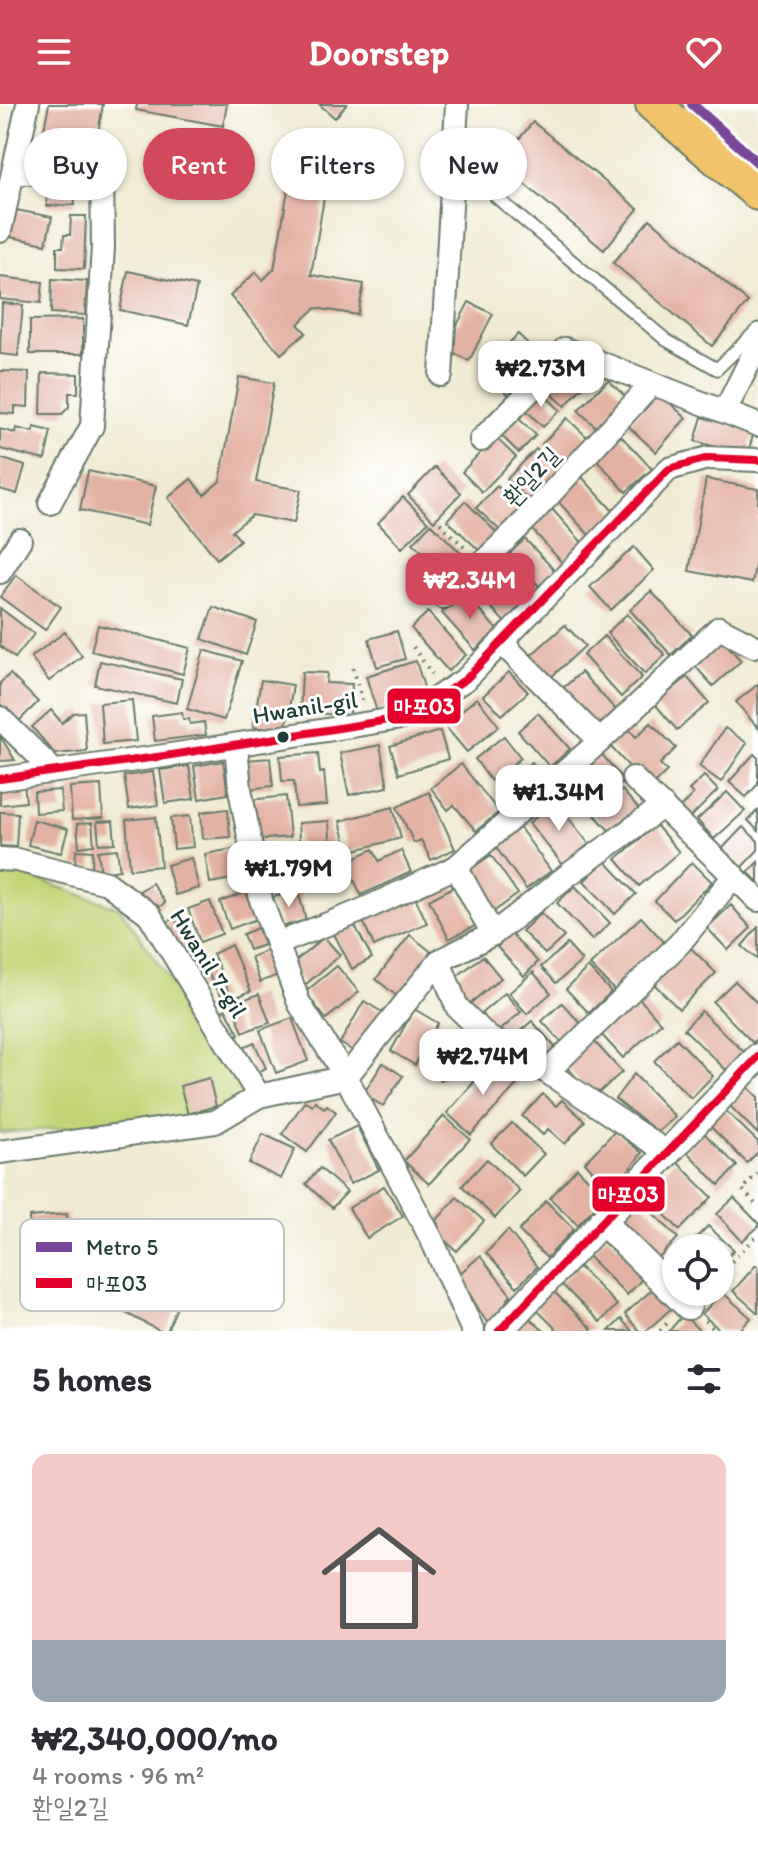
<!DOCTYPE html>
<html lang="en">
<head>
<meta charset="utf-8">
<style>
  body { margin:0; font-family:Itim,"Poor Story",sans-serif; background:#f2f2f3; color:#2b2b33; height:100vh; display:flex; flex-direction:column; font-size:30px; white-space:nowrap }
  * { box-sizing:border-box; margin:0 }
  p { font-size:26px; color:#7c7c81 }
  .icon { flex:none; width:44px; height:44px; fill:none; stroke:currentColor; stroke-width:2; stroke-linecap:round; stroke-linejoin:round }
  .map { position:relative; height:1227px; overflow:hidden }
  .side { display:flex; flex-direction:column; background:#fff; flex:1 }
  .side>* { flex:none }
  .guide { position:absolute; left:24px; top:24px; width:710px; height:72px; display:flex; gap:16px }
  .buttons { position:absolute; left:662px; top:1130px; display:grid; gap:16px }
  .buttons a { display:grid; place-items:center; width:72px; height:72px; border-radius:50%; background:#fff; box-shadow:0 2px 6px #0004; font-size:40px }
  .price { position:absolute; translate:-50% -68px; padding:0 18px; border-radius:16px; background:#fff; color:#222; font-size:26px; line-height:52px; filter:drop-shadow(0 2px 4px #0008) }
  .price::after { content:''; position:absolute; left:50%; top:48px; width:24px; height:18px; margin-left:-12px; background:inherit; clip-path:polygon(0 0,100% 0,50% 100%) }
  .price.active { background:#d1495b; color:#fff }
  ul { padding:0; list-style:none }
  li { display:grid; align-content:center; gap:16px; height:424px; padding:0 32px }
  li span { display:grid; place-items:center; height:248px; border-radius:16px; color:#555 }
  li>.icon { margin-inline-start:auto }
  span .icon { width:144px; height:144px; fill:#fffc; stroke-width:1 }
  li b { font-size:34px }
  h2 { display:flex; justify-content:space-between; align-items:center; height:96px; padding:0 32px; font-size:34px }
  .tag { padding:0 28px; border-radius:36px; background:#fff; box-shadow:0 2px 6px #0004; font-size:28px; line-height:72px }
  .tag.active { background:#d1495b; color:#fff }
  header { display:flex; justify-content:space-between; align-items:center; height:104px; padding:0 32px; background:#d1495b; color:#fff; font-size:36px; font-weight:700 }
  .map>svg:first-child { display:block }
  .green { fill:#c2d476; stroke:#708855; stroke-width:2 }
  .building { fill:#e4b2a3 }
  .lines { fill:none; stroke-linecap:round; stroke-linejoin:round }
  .service-casing { stroke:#687a6b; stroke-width:15 }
  .minor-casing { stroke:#687a6b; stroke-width:26 }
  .tertiary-casing { stroke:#687a6b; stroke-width:30 }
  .primary-casing { stroke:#687a6b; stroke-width:38 }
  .path { stroke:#687a6b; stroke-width:4; stroke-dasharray:2 6; stroke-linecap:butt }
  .service { stroke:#fff; stroke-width:11 }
  .minor { stroke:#fff; stroke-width:22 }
  .tertiary { stroke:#fff; stroke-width:26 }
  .primary { stroke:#f1c36a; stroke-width:34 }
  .bus-1-casing { stroke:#fff; stroke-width:14 }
  .bus-1 { stroke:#e4002b; stroke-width:8 }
  .metro-1-casing { stroke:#fff; stroke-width:16 }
  .metro-1 { stroke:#794698; stroke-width:10 }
  .bus-dot { fill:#1f3d34; stroke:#fff; stroke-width:3 }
  .labels { text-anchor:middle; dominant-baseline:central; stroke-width:6; stroke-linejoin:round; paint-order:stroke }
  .street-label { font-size:24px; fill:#1f3d34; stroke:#fff }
  .key { fill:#fff; stroke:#bcc5c2; stroke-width:2 }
  .key-label { font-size:22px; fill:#1f3d34 }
  .line-badge { stroke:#fff; stroke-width:3 }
  .badge-label { font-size:22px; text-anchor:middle; font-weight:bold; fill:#fff }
</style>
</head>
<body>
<header><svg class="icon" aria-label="menu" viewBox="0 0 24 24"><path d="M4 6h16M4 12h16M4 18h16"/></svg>Doorstep<svg class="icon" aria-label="heart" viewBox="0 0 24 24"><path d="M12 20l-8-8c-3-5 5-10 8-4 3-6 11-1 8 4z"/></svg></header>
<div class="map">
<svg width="758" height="1227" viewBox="0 0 758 1227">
  <rect width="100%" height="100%" fill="#fff"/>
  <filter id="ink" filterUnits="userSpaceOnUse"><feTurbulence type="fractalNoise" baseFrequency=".0125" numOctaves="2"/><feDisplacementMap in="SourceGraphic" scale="16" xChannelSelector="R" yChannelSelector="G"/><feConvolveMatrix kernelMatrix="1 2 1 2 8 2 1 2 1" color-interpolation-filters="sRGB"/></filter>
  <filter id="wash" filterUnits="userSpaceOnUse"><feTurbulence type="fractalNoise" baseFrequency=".006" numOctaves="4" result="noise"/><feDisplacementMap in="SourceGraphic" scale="32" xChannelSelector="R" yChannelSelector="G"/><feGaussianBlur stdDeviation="1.8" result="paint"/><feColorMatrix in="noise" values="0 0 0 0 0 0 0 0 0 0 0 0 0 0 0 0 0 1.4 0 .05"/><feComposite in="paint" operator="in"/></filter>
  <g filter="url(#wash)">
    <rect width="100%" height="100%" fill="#f0ebd2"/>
    <!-- green -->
    <path class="green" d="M8 765 120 804 247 988 213 1012 0 1029V766Z"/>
    <g id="blocks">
      <!-- building -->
      <g class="building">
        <path d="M49 0H103L96 41 43 30Z"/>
        <path d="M137 0H227L223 22 136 6Z"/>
        <path d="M319 0H347L335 14Z"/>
        <path d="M533 18 638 105 604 146 499 59Z"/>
        <path d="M294 52 330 58 311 171 364 180 358 211 316 204 298 220 306 229 281 250 230 192 256 168 263 176 274 165Z"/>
        <path d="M74 82 75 101 47 102 46 84Z"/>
        <path d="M11 105 52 113 46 140 5 132Z"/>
        <path d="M71 112H86L84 165 57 164V143H63L64 131H70Z"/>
        <path d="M650 115 748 198 712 242 613 159Z"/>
        <path d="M128 167 197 182 188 221 120 206Z"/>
        <path d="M0 173 43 178 41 199 0 195Z"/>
        <path d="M52 175 87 177 85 211 51 209Z"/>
        <path d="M469 198 493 210 469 257 445 244Z"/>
        <path d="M2 199 23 201 18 252 0 250Z"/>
        <path d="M83 215V250H30V216Z"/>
        <path d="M518 230 549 260 514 296 483 266Z"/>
        <path d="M569 251 592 273 565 302 541 280Z"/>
        <path d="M0 267 29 268 28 303 15 302V310L0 309Z"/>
        <path d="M42 269 78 270V289H69V303L62 310H41Z"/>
        <path d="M239 273 274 279 256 378 301 386 294 419 252 411 232 427 240 436 217 455 168 394 191 375 204 391 220 377Z"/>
        <path d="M608 276 631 298 601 328 578 306Z"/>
        <path d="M539 286 560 306 543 323 523 303Z"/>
        <path d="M657 287 686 314 656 348 627 321Z"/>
        <path d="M517 313 536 331 519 349 500 330Z"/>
        <path d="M702 313 754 328 747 352 695 337Z"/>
        <path d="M567 314 589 335 563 362 542 340Z"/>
        <path d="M34 323 51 327 45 356 0 345V325L15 329 16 324 33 328Z"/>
        <path d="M621 332 652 365 626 388 596 355Z"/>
        <path d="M495 333 516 353 482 388 462 368Z"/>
        <path d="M536 345 559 367 530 397 507 375Z"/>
        <path d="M0 354 25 362 17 390 0 385Z"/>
        <path d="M435 363 461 389 434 417 408 391Z"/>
        <path d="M88 367 156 382 147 421 80 406Z"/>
        <path d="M581 372 614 408 589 431 556 395Z"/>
        <path d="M706 375 758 385V446L752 479 689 467Z"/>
        <path d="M497 382 523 407 502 428 476 404Z"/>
        <path d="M403 393 428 418 402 444 378 419Z"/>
        <path d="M465 397 498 430 481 448 447 416Z"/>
        <path d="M552 405 587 444 566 463 531 424Z"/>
        <path d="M431 420 468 456 450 474 413 439Z"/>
        <path d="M525 435 559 471 542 486 510 449Z"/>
        <path d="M634 443 654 466 611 506 590 483Z"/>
        <path d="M500 457 535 497 507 521 472 482Z"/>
        <path d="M16 471 61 503 45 526 0 493Z"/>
        <path d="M651 487 692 531 671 551 630 506Z"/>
        <path d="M465 489 497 526 475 546 442 509Z"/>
        <path d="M213 503 257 518 246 551 202 535Z"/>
        <path d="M0 504 34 530 15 554 0 542Z"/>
        <path d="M428 508 466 551 448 567 411 524Z"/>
        <path d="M627 510 665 551 645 570 607 529Z"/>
        <path d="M98 521 190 544 183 570 91 547Z"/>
        <path d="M565 521 585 542 549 575 529 553Z"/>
        <path d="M397 527 405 555 377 563 369 535Z"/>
        <path d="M65 528 82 552 49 577 31 553Z"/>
        <path d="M604 532 642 573 621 593 583 551Z"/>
        <path d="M723 536 741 557 713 582 695 562Z"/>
        <path d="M204 546 242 557 224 616 187 605Z"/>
        <path d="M100 557 182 575 177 599 95 581Z"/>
        <path d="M416 557 427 593 377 608 366 572Z"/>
        <path d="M302 568 327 569 326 579 352 580 350 611 300 609Z"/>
        <path d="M509 568 528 588 502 611 483 592Z"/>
        <path d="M581 568 616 606 594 625 560 587Z"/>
        <path d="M10 570 38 598 18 618 0 600V579Z"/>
        <path d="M687 573 709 599 677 626 655 600Z"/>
        <path d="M261 576 293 581 285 628 253 623Z"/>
        <path d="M758 580V624L736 598Z"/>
        <path d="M477 594 499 622 467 648 444 621Z"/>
        <path d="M132 596 136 637 103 640 100 599Z"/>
        <path d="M51 606 62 619 73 609 84 608 87 647 55 650 32 623Z"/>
        <path d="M182 608 183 615H189L190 620 204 618 206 631 155 637 152 612Z"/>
        <path d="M538 609 570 645 550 663 518 627Z"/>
        <path d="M651 619 676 644 660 660 667 667 649 684 609 641 628 624 636 633Z"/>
        <path d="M725 624 747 639 721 678 699 662Z"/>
        <path d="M440 627 448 655 399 670 390 642Z"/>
        <path d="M0 632 15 656 0 657Z"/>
        <path d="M504 632 521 654 491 677 475 655Z"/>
        <path d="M380 641 388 683 349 691 340 649Z"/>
        <path d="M600 648 624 677 584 710 561 680Z"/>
        <path d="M318 649 320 669 324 668 327 701 296 703 294 677H282L280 652Z"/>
        <path d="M754 650 758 654V680L746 693 729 678Z"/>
        <path d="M270 654 273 682 249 685 246 656Z"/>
        <path d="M223 657 228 690 199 695 194 662Z"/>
        <path d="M532 658 545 676 511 700 499 683Z"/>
        <path d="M461 660 499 708 476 727 454 701 448 706 431 684Z"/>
        <path d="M189 662 194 695 165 699 160 666Z"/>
        <path d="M153 668 158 701 129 705 124 672Z"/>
        <path d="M704 672 718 686 688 716 678 706 693 690 689 686Z"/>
        <path d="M24 680 26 698 0 701V683Z"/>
        <path d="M101 681 103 714 72 716 70 683Z"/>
        <path d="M60 686 62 707 35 709 34 688Z"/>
        <path d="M622 686 643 710 615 733 595 711Z"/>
        <path d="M429 688 455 745 431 756 421 736 414 739 397 703Z"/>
        <path d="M727 688 745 707 714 735 697 716Z"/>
        <path d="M286 692 290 733 253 736 249 696Z"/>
        <path d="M556 698 589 740 563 761 529 719Z"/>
        <path d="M393 703 401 734 348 748 340 717Z"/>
        <path d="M228 705 230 733 203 735 201 708Z"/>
        <path d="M758 706V727L748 716Z"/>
        <path d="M0 708 18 709 16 743 0 742Z"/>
        <path d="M190 712 193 743 174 745 171 714Z"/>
        <path d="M156 713 161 762 130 765 126 716Z"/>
        <path d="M34 716 68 725 61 749 28 741Z"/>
        <path d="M113 717 115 739 99 740 97 718Z"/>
        <path d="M329 717 331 750 300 751 298 719Z"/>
        <path d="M92 719 94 741 79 743 77 720Z"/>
        <path d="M656 721 679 748 639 782 616 755Z"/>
        <path d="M743 723 758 737V746L740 765 721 746Z"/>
        <path d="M520 724 551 767 526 785 495 742Z"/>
        <path d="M238 744 243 773 210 779 205 750Z"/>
        <path d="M117 745 120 766 101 769 98 747Z"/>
        <path d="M373 745 379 757 401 746 411 768 361 791 346 758Z"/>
        <path d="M76 746 93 747 92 763 75 762Z"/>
        <path d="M288 750 294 778 266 783 261 755Z"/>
        <path d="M491 751 518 790 493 808 466 768Z"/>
        <path d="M191 754 199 784 175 791 167 761Z"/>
        <path d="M605 757 636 790 615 810 584 777Z"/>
        <path d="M692 758 712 778 674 816 655 797Z"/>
        <path d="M758 758V778L748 768Z"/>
        <path d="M152 779 165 799 150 809 138 788Z"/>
        <path d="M455 782 475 822 449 835 429 796Z"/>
        <path d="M575 782 610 819 592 836 557 799Z"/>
        <path d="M298 787 306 816 281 823 273 793Z"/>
        <path d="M246 788 257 815 230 825 220 798Z"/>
        <path d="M414 791 427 819 374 842 362 815Z"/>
        <path d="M210 797 222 830 200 838 188 805Z"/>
        <path d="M731 801 751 824 728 846 707 824Z"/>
        <path d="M541 809 564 833 545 850 522 827Z"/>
        <path d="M641 813 665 839 615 887 590 861Z"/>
        <path d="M174 814 195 848 182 856 161 822Z"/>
        <path d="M353 818 372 854 352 865 333 828Z"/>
        <path d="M758 823V856L742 842Z"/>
        <path d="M258 824 264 841 249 846 243 830Z"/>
        <path d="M511 830 538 858 524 872 497 843Z"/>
        <path d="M410 831 434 850 399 894 376 875Z"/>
        <path d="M324 833 340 851 305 881 290 862Z"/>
        <path d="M567 840 582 857 556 879 541 863Z"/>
        <path d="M231 841 251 887 232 895 213 850Z"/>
        <path d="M691 844 716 869 679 905 654 880Z"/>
        <path d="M268 846 278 871 260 878 251 853Z"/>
        <path d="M483 852 501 874 468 901 450 878Z"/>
        <path d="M201 858 222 893 209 901 188 866Z"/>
        <path d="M337 862 359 888 326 915 305 888Z"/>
        <path d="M588 863 611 888 589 909 566 885Z"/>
        <path d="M533 868 551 889 527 910 509 889Z"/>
        <path d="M735 877 758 900V933L753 939 713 898Z"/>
        <path d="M505 889 521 908 493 933 476 914Z"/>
        <path d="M259 890 270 919 243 928 232 900Z"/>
        <path d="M639 894 661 919 623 954 600 929Z"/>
        <path d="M364 897 385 910 360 951 340 939Z"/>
        <path d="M562 899 581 920 561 938 542 917Z"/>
        <path d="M226 905 239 930 229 935 216 910Z"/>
        <path d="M414 905 438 919 415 961 391 947Z"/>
        <path d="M701 907 744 948 726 966 684 925Z"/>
        <path d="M292 914 308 957 276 969 260 926Z"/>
        <path d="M532 917 562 951 536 960 513 933Z"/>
        <path d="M458 926 474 941 441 976 425 961Z"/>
        <path d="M592 935 622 968 594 993 564 960Z"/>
        <path d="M677 935 713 972 691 994 654 957Z"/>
        <path d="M254 938 266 964 254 970 242 944Z"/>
        <path d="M495 954 520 977 471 1031 447 1009Z"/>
        <path d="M383 959 403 972 383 1002 363 990Z"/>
        <path d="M634 970 675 1013 658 1028 615 995Z"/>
        <path d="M209 974 216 1002 188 1010 180 982Z"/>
        <path d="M748 983 758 993V1030L730 1002Z"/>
        <path d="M543 990 556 1002 562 996 585 1017 565 1040 548 1025 543 1031 522 1012Z"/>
        <path d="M305 997 312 1001 315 997 324 1004 327 1001 336 1008 307 1048 282 1030Z"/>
        <path d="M723 1004 758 1038V1048L747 1059 708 1020Z"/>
        <path d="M444 1012 470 1035 429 1080 404 1057Z"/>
        <path d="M512 1019 544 1050 523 1072 491 1040Z"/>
        <path d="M357 1022 379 1066 350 1080 328 1036Z"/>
        <path d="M615 1027 642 1049 611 1088 585 1058Z"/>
        <path d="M703 1028 737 1062 719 1081 685 1046Z"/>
        <path d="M263 1030 295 1045 281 1075 249 1059Z"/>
        <path d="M487 1055 520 1087 495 1114 462 1082Z"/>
        <path d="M675 1056 712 1093 680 1126 643 1089Z"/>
        <path d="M320 1064 347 1088 332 1104 306 1080Z"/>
        <path d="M577 1064 605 1092 578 1121 550 1094Z"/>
        <path d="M384 1082 403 1112 367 1134 349 1104Z"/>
        <path d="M457 1093 484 1117 457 1147 442 1134 437 1116Z"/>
        <path d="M638 1094 678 1134 653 1160 613 1119Z"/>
        <path d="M734 1094 758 1119V1123L742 1137 717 1110Z"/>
        <path d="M546 1097 574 1125 547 1154 519 1127Z"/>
        <path d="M67 1110 70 1150 179 1198 167 1227H160L86 1188 34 1191 29 1113Z"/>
        <path d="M708 1122 734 1146 720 1161V1144L688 1142Z"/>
        <path d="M508 1126 537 1163 517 1183 486 1149Z"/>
        <path d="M607 1131 647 1170 627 1191 588 1152Z"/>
        <path d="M480 1152 511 1191 489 1222 458 1171Z"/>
        <path d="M756 1161 758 1163V1209L733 1187Z"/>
        <path d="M578 1162 617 1201 600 1218 560 1179Z"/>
        <path d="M655 1183 673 1203 646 1227H639L625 1210Z"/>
        <path d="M551 1185 592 1225 590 1227H558L534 1203Z"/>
        <path d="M722 1188 751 1214 739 1227H721L702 1210Z"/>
        <path d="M525 1210 544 1227H510Z"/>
        <path d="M683 1211 700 1227H669Z"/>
        <path d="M621 1215 632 1227H609Z"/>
      </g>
    </g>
  </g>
  <g filter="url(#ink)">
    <use href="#blocks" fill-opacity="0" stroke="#687a6b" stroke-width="2"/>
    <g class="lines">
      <defs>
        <path id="service" d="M496 93 666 236 717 265 758 225"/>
        <g id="minor">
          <path d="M13 69 102 68 103 143 92 322 50 399"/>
          <path d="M0 127 28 0"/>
          <path d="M441 271 457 0"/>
          <path d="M725 307 758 241"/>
          <path d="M481 336 530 287 565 245 758 321"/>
          <path d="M0 468 20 436"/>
          <path d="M443 493 459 482 527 415 652 280"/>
          <path d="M501 538 600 637"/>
          <path d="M0 614 54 667"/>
          <path d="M236 641 240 685 261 796 299 899 346 973 432 1136 473 1227"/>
          <path d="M633 674 758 796"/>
          <path d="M0 675 171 651 407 613 466 575 669 365 708 354 758 356"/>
          <path d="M0 755 17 756 107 779 149 810 259 992 346 973"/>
          <path d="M456 763 493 830"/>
          <path d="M277 840 358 808 456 763 600 637 719 524 754 542"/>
          <path d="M439 857 457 903 488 933 547 968 668 1049"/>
          <path d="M547 968 679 840 734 772"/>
          <path d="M346 973 439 857 493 830 568 771 663 702"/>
          <path d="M0 1048 215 1018 259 992"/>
        </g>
        <g id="tertiary">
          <path d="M602 1117 688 1202"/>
          <path d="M499 1227 758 953"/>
        </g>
        <path id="primary" d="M653 0 758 89"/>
      </defs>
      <!-- service casing -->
      <use href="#service" class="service-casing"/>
      <!-- minor casing -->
      <use href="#minor" class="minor-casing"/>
      <!-- tertiary casing -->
      <use href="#tertiary" class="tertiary-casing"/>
      <!-- primary casing -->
      <use href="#primary" class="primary-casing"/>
      <!-- path -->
      <g class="path">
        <path d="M440 419 465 444"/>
        <path d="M413 543 432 570"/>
        <path d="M353 564 363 598"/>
        <path d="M758 1069 742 1085 758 1103"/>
        <path d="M720 1169 758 1131"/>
        <path d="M705 1217 716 1227"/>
        <path d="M660 1227 670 1216"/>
      </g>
      <!-- service -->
      <use href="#service" class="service"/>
      <!-- minor -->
      <use href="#minor" class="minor"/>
      <!-- tertiary -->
      <use href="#tertiary" class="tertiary"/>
      <!-- primary -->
      <use href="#primary" class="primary"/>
      <defs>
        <g id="bus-1">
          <path d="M0 675 171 651 407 613 466 575 669 365 708 354 758 356"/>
          <path d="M499 1227 758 953"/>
        </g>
      </defs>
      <!-- bus-1 casing -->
      <use href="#bus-1" class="bus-1-casing"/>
      <!-- bus-1 -->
      <use href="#bus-1" class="bus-1"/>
      <defs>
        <path id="metro-1" d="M692 0 758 59"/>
      </defs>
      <!-- metro-1 casing -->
      <use href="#metro-1" class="metro-1-casing"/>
      <!-- metro-1 -->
      <use href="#metro-1" class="metro-1"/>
    </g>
  </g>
  <!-- markers -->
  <circle class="bus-dot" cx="283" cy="633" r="7"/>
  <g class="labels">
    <!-- street labels -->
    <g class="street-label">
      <text transform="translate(531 372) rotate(-47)">환일2길</text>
      <text transform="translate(305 603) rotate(-9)">Hwanil-gil</text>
      <text transform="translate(209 859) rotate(58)">Hwanil 7-gil</text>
    </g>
  </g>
  <!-- legend -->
  <rect x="20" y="1115" width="264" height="92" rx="12" class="key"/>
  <rect x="36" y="1138" width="36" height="10" fill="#794698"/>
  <rect x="36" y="1174" width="36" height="10" fill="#e4002b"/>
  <g class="key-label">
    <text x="86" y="1151">Metro 5</text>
    <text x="86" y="1187">마포03</text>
  </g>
  <g class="line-badge">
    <rect x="386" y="583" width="76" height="38" rx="8" fill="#e4002b"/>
    <rect x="591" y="1071" width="75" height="38" rx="8" fill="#e4002b"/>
  </g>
  <g class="badge-label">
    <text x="424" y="610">마포03</text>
    <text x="628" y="1098">마포03</text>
  </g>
</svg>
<div class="buttons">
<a><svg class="icon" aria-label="locate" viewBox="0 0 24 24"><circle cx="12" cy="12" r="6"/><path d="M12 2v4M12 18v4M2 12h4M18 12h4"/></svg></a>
</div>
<b class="price" style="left:541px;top:305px">₩2.73M</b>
<b class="price active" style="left:470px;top:517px">₩2.34M</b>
<b class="price" style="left:559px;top:729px">₩1.34M</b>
<b class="price" style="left:289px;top:805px">₩1.79M</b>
<b class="price" style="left:483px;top:993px">₩2.74M</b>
<div class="guide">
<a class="tag">Buy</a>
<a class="tag active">Rent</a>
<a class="tag">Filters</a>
<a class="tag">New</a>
</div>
</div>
<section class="side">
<h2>5 homes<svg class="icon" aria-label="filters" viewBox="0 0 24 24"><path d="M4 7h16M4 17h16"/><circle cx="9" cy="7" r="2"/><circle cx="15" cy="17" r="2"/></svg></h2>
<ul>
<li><span style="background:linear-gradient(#f6c9c9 75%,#9aa5b1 0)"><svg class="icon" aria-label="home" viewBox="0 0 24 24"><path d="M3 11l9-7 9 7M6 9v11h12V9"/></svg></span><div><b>₩2,340,000/mo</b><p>4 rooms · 96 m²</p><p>환일2길</p></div></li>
</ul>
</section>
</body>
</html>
